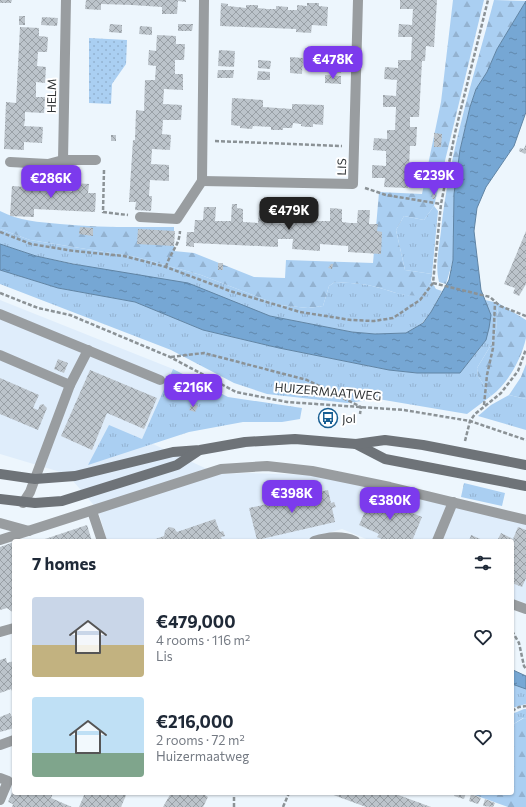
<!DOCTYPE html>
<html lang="en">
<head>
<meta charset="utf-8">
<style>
  body { margin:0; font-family:Commissioner,sans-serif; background:#f2f2f3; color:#1f2937; height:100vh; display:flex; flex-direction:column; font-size:15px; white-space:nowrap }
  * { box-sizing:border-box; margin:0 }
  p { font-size:13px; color:#747a83 }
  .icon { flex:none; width:22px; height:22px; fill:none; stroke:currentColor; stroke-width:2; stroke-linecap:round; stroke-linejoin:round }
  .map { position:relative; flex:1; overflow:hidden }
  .sheet { position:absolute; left:12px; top:539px; width:502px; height:256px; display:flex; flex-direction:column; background:#fff; border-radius:4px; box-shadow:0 1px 3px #0004 }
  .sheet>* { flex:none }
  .price { position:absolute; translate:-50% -34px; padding:0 9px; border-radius:8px; background:#7c3aed; color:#fff; font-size:13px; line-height:26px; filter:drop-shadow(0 1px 2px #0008) }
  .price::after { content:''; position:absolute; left:50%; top:24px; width:12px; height:9px; margin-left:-6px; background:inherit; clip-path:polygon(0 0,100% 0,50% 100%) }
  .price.on { background:#222; color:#fff }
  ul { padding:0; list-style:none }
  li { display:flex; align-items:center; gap:12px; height:100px; padding:0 20px }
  li span { display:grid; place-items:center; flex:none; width:112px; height:80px; border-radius:4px; color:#555 }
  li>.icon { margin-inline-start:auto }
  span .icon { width:48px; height:48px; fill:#fffc; stroke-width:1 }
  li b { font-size:17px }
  h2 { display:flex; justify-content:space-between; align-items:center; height:48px; padding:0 20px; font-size:17px }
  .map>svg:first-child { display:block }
  .built { fill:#dfedfb }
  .grass { fill:url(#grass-tufts) }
  .forest { fill:url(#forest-firs) }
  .park { fill:url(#park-dots) }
  .water { fill:url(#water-ripples); stroke:#6084a4 }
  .building { fill:url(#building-cross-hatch) }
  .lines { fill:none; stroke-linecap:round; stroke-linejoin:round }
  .path { stroke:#8b9296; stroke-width:2.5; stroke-dasharray:4 2; stroke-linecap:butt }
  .lane { stroke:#999da0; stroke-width:10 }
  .street { stroke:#999da0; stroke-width:10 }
  .secondary { stroke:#6e7378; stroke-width:10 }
  .labels { text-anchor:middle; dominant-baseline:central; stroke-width:4; stroke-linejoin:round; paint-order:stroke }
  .street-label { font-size:12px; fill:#2e3234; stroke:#fff }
  .poi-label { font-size:12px; fill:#2e3234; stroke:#fff; text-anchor:start }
</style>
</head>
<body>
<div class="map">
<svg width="526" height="807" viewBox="0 0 526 807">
  <defs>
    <pattern id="grass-tufts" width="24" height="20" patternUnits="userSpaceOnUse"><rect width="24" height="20" fill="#aacff2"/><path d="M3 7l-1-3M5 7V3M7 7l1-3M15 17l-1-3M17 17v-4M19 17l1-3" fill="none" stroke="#93b2d0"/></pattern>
    <pattern id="forest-firs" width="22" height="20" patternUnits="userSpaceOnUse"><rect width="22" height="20" fill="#aacff2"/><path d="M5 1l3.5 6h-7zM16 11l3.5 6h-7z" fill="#93b2d0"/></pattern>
    <pattern id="park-dots" width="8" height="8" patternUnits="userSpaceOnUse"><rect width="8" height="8" fill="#aacff2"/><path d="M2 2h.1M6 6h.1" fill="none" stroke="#93b2d0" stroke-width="1.8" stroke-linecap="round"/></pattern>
    <pattern id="water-ripples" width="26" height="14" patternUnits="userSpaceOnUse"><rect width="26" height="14" fill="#76a7d4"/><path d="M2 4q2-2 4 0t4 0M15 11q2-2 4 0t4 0" fill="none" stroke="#6189ad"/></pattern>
    <pattern id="building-cross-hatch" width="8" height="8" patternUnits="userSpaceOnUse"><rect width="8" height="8" fill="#bcc4cb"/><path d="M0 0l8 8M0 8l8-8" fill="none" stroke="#99a0a6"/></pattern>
  </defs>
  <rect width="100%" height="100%" fill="#edf6fd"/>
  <!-- built -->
  <path class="built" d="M0 300 173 369 142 439 218 474 249 473 312 475 379 488 526 522V603L512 599V541H371L342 529 300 541H107L98 510 67 474 0 454Z"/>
  <!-- grass -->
  <g class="grass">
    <path d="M434 206 438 211 432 274 405 270 396 230 404 216 424 220Z"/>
    <path d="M0 229 30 240 136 257 201 275 279 305 308 308 323 306 329 286 335 282C348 283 363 283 376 287 393 291 406 299 424 293L431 281 436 289 442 291 431 312 422 323 406 333 375 334 352 332 270 316 231 302 139 277 36 256 0 244Z"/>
    <path d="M0 270 58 288 135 302 203 330 279 348 389 370 417 373H460L481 347 491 315 485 300 498 303 496 331 491 345 477 368 478 376 491 396 467 414 378 399 347 403 267 394 234 383 171 350 0 284Z"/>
    <path d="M173 369 228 397 302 408 300 419 282 422H243L189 432 88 465 109 425 142 439Z"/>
    <path d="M509 395 526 399V430L478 416 491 405Z"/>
    <path d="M464 483 505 493 502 506 461 497Z"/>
    <path d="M513 683 526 689V704L512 708Z"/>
    <path d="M524 709H526V719L523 718 512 725V714Z"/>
  </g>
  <!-- forest -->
  <g class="forest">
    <path d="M453 0H484L434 206 424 220 404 216 396 230 405 270 432 274 431 281 424 294C406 299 393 291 376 287 363 283 348 283 335 282L329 286 323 306 308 308 279 305 201 275 136 257 30 240 0 229V211C19 221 39 222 60 224 98 228 135 227 174 227V251L194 253 254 277 285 278 286 260 373 263 379 192 422 194 441 102Z"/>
    <path d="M494 0 526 1 497 49 487 72 476 89 470 107 460 150 454 194 453 260 446 284 439 282C435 265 439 248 441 231 449 153 474 76 494 0Z"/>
    <path d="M498 303 526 320C526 326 526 333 526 338 521 360 508 383 491 396L478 376 477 368 491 345 496 331Z"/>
    <path d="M526 364V399L509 395 521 377Z"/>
    <path d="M524 718 526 719V807H508L469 793H512V725Z"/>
  </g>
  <!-- park -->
  <path class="park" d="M89 38 127 40 126 64 112 84 111 104 89 103Z"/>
  <!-- water -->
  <g class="water">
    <path d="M526 1V112L514 146 486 187 477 208 474 231 481 290 491 315 489 328 486 340 460 373H417L389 370 279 348 203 330 135 302 58 288 0 270V244L36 256 73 264 188 283 270 316 352 332 375 334 406 333 423 323 431 312 449 280 453 260 454 194 460 150 470 107 476 89 487 72 497 49Z"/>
    <path d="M512 644 513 670 526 676V689L512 684Z"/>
  </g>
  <!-- building -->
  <g class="building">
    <path d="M0 0H12L11 3H0Z"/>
    <path d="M86 0H186V2L178 1 177 14H162V7L132 5 101 4V10L85 9Z"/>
    <path d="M400 0H437L434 47 426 46 425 61H422L419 117H410V127H417L416 146H410L408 188 384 187 385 178H372V165L386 166V151L373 150 374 138 387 139V130H395L396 107H383V95L396 96 397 80 384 79 385 67 398 68V60H411L412 37H398L399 24 412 25 413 9H400Z"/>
    <path d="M221 3 228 4V6L246 8V5H258V8L267 9H276V6L288 7V10H297V5L307 6V3H319V6L328 7 327 26 312 25 311 33 296 32V29L220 26Z"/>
    <rect x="19" y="16" width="6" height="9"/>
    <path d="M42 17 58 18 57 26 41 25Z"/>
    <path d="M110 24 122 25V33L109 32Z"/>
    <path d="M178 24H193L192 31H178Z"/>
    <path d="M140 26 152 27V35L139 34Z"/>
    <path d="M20 27 39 28V36L48 37 47 52H38L37 66 46 67 45 83 36 82V97H45L44 113 25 112V119L24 126 43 127 42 143 24 142V150L4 149 6 102 16 103Z"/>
    <path d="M157 35 176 36V44H185L184 60H175V74H183V90L164 89 163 104 182 105 181 120H163L162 134 171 135 170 150 152 149 151 164 169 165V181L150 180 149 196H152L151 211 135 210 136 202H129L133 140H135L136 110 144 111 145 80H155L156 66 148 65 149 50 156 51Z"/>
    <path d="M219 50 235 51 234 67 218 66Z"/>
    <path d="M290 57 303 58 302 74 290 73Z"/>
    <path d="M258 60 271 61 270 69 258 68Z"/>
    <path d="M326 64H342L341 73 325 72Z"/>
    <path d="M218 70H234L233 78H217Z"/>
    <path d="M258 71 270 72V80H257Z"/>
    <path d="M325 75 341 76V84L325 83Z"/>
    <path d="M232 98 263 100V107L292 109V104L324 105 323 125 313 124V127H307L301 126V124L293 123 292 128H283V130H271V127L253 126 252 129 240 128V126L231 125Z"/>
    <path d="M434 133 442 134 441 147H434Z"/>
    <rect x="111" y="135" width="5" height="6"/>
    <path d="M526 144V153L525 154 519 151 520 148 524 149Z"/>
    <path d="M43 181 58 182V191H65L72 192 73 183 89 184 88 193H96L95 212 34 209V217L10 216 12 186 26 187V189L42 190Z"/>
    <rect x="427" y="181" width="9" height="7"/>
    <path d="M433 193H436L435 199H432Z"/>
    <path d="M232 204H237V208L243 209V222L258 223 259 210H271L270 223 286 224H293L294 220H302L303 207H315L314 221H330V208L342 209V222L350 223H357L358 210H370L369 224H378L377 231 382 232 381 254 348 252V246L320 244V251L292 249 293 239H278V247L194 243V247L186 246 187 232H194L195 220H203L204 207H216L215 221H231Z"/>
    <path d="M80 227 93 228V236L79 234Z"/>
    <path d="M138 229 175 231 174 246 137 244Z"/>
    <path d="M526 231V284L519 296 513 293 515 288 504 284Z"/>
    <rect x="218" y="263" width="5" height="7"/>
    <path d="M331 264H333L332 269 328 268Z"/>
    <path d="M58 359 68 363 64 373 54 369Z"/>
    <path d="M90 370 157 398 144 429 107 413 92 450 61 436Z"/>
    <path d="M0 378 39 395 33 408 38 410 40 405 43 404 47 408 38 430 0 414Z"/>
    <path d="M192 403 198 406 195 412 189 410Z"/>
    <path d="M328 490 331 503 334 502 336 507 332 508 335 522 257 540 249 508 276 502V497L279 494H285L288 499Z"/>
    <path d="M372 496 393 504 399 502 402 504V509L422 517 412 541H395L390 539 387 541 377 537 379 534 359 525Z"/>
    <path d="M215 519 220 532 223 531 225 536 221 537 222 541H150L164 536 165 531 169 527 174 528 177 532Z"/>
    <path d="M87 525 92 541H39Z"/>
    <path d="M518 527 526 530V578L522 587 512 583V541H497L501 533 513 539Z"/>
    <path d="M471 535 485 541H469Z"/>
    <path d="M14 542V613L7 608 0 610V547Z"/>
    <path d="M6 658 7 663 14 661V691H12L11 689 0 693V660Z"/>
    <path d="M10 713 13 720H14V728L0 732V717Z"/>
    <path d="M14 788V793H53L51 798 72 807H12L13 804 8 802Z"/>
    <path d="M85 793H127L121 807H79Z"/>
    <path d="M171 793H202L208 797 203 807H163Z"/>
    <path d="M328 793H393L431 807H366Z"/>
    <path d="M455 793H466L464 799 454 796Z"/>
    <path d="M471 794 481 798 478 804 469 801Z"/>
    <path d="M485 799 495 803 493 807 483 806Z"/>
  </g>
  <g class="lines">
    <!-- path -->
    <g class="path">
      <path d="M215 141 342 146"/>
      <path d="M104 170 103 212 128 215"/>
      <path d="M365 188 386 195 441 204"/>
      <path d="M0 232 31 244 74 251 124 256 166 267 230 291 300 312 351 320 374 321 393 318 420 300 433 283 441 204 455 133 488 0"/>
      <path d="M166 267C170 252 179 247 180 231"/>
      <path d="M433 283 490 297 500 306 526 316"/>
      <path d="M0 293 38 308 70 315 170 357 236 392 287 402 404 410 470 421 526 440"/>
      <path d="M171 357 204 353 307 380 361 407 360 414"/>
      <path d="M484 405 487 375 493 348 495 302"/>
      <path d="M465 441 470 421 475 414 501 393 518 371 526 349"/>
      <path d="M512 631 519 643 524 666 526 669"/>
      <path d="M512 711 519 707 526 706"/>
      <path d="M234 807V793"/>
      <path d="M283 807 289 793"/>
    </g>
    <!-- lane -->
    <g class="lane">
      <path d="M10 162 48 164 63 160"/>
      <path d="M0 778 8 781 0 800"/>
    </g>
    <!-- street -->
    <g class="street">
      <path d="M66 0 63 160H96"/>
      <path d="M202 181 353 184 358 0"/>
      <path d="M140 217 177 219 202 181 204 0"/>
      <path d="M0 314 160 380"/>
      <path d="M0 355 70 385"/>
      <path d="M23 503 30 492 70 385 88 350"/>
      <path d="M92 511 102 541"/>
      <path d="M0 523 29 531"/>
      <path d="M0 540 221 469 267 466 312 471 390 487 526 520"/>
      <path d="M314 541C328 537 341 535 355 541"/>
      <path d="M437 541 453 502"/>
      <path d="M512 604 526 609"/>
      <path d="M0 632 14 628"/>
      <path d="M0 745 14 740"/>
    </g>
    <!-- secondary -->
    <g class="secondary">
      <path d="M356 444 385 459 526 486"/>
      <path d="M0 474 35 479 75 476 173 452 200 450 245 442 295 439 356 444 385 440 423 445 526 465"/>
      <path d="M0 499 35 503 62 501 177 465 198 451"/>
    </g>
  </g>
  <!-- icons -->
  <defs>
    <symbol id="bus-ring" viewBox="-11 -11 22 22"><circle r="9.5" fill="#fff" stroke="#195f93" stroke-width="1.5"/><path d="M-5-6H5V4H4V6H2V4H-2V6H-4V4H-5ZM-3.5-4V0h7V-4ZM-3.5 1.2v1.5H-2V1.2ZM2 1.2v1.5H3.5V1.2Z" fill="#195f93"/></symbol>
  </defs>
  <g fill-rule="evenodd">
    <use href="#bus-ring" x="317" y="407" width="22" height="22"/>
  </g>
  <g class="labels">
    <!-- street labels -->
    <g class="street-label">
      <text transform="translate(51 96) rotate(-89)">HELM</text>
      <text transform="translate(341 167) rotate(-88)">LIS</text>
      <text transform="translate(328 391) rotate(5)">HUIZERMAATWEG</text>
    </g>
    <!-- poi labels -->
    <g class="poi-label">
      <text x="342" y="418">Jol</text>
    </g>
  </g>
</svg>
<b class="price" style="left:333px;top:80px">€478K</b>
<b class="price" style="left:434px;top:196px">€239K</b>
<b class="price" style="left:51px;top:199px">€286K</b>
<b class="price on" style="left:289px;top:231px">€479K</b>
<b class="price" style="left:193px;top:408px">€216K</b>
<b class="price" style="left:292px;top:514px">€398K</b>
<b class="price" style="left:390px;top:521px">€380K</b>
<section class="sheet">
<h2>7 homes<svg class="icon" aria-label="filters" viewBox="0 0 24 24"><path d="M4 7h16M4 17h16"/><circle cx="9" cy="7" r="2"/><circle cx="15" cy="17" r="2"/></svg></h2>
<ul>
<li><span style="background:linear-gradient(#c9d6e8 60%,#c2b280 0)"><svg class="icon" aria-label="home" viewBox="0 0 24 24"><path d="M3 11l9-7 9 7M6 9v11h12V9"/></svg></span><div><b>€479,000</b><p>4 rooms · 116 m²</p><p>Lis</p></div><svg class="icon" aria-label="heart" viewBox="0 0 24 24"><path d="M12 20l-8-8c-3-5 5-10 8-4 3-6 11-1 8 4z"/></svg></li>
<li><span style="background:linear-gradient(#bfe0f5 70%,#7fa58c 0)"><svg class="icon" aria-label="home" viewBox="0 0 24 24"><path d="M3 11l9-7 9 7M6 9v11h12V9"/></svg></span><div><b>€216,000</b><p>2 rooms · 72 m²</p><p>Huizermaatweg</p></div><svg class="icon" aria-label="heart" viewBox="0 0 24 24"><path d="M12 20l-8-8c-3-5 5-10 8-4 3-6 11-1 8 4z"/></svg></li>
</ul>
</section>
</div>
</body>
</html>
